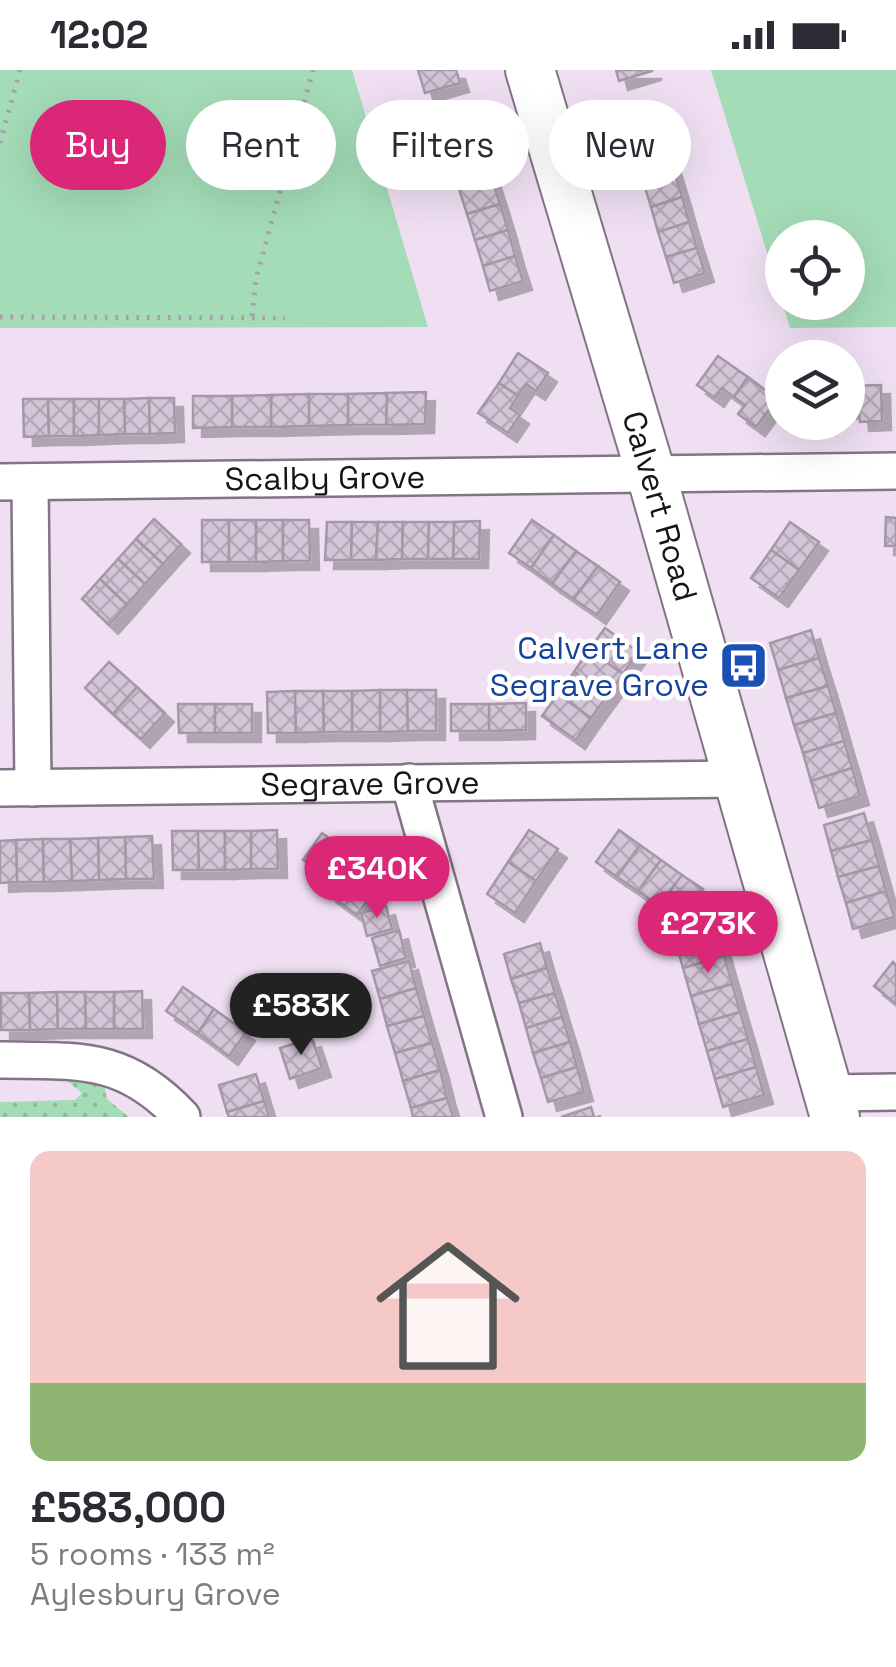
<!DOCTYPE html>
<html lang="en">
<head>
<meta charset="utf-8">
<style>
  body { margin:0; font-family:"Space Grotesk",sans-serif; background:#f7f7f7; color:#2b2b33; height:100vh; display:flex; flex-direction:column; font-size:38px; white-space:nowrap }
  * { box-sizing:border-box; margin:0 }
  p { font-size:32px; color:#7c7c81 }
  .icon { flex:none; width:55px; height:55px; fill:none; stroke:currentColor; stroke-width:2; stroke-linecap:round; stroke-linejoin:round }
  .map { position:relative; height:1047px; overflow:hidden }
  .panel { display:flex; flex-direction:column; background:#fff; flex:1 }
  .panel>* { flex:none }
  .banner { position:absolute; left:30px; top:30px; width:838px; height:90px; display:flex; gap:20px }
  .buttons { position:absolute; left:765px; top:150px; display:grid; gap:20px }
  .buttons a { display:grid; place-items:center; width:100px; height:100px; border-radius:50%; background:#fff; box-shadow:0 10px 40px #0002; font-size:50px }
  .price { position:absolute; translate:-50% -85px; padding:0 22px; border-radius:35px; background:#db2777; color:#fff; font-size:32px; line-height:65px; filter:drop-shadow(0 2px 5px #0008) }
  .price::after { content:''; position:absolute; left:50%; top:60px; width:30px; height:22px; margin-left:-15px; background:inherit; clip-path:polygon(0 0,100% 0,50% 100%) }
  .price.active { background:#222; color:#fff }
  ul { padding:0; list-style:none }
  li { display:grid; align-content:center; gap:20px; height:530px; padding:0 30px }
  li span { display:grid; place-items:center; height:310px; border-radius:20px; color:#555 }
  li>.icon { margin-inline-start:auto }
  span .icon { width:180px; height:180px; fill:#fffc; stroke-width:1 }
  li b { font-size:42px }
  .chip { padding:0 35px; border-radius:45px; background:#fff; box-shadow:0 10px 40px #0002; font-size:35px; line-height:90px }
  .chip.active { background:#db2777; color:#fff }
  .status { display:flex; justify-content:space-between; align-items:center; height:70px; padding:0 50px; background:#fff; direction:ltr }
  .status svg { height:28px; fill:currentColor }
  .map>svg:first-child { display:block }
  .grass { fill:url(#grass-dots) }
  .green { fill:#a4dcb7; fill-rule:evenodd }
  .building { fill:url(#building-cross-hatch); stroke:#a596a8; stroke-width:2.5; filter:url(#shadow) }
  .lines { fill:none; stroke-linecap:round; stroke-linejoin:round }
  .street-casing { stroke:#827485; stroke-width:40 }
  .secondary-casing { stroke:#827485; stroke-width:52 }
  .path { stroke:#aa9cac; stroke-width:5; stroke-dasharray:2.5 8; stroke-linecap:butt }
  .street { stroke:#fff; stroke-width:35 }
  .secondary { stroke:#fff; stroke-width:48 }
  .labels { text-anchor:middle; dominant-baseline:central; stroke-width:9; stroke-linejoin:round; paint-order:stroke }
  .street-label { font-size:32px; fill:#181219; stroke:#fff }
  .transit-label { font-size:32px; fill:#164399; stroke:#fff; text-anchor:end }
</style>
</head>
<body>
<div class="status"><b>12:02</b><svg viewBox="0 0 49 12"><path d="M0 12V9h3v3zM5 12V6h3v6zM10 12V3h3v9zM15 12V0h3v12zM26 1h20v11H26zM47 4h2v5h-2z"/></svg></div>
<div class="map">
<svg width="896" height="1047" viewBox="0 0 896 1047">
  <defs>
    <pattern id="grass-dots" width="8" height="8" patternUnits="userSpaceOnUse" patternTransform="scale(2.5)"><rect width="8" height="8" fill="#a4dcb7"/><path d="M2 2h.1M6 6h.1" fill="none" stroke="#8cbc9d" stroke-width="1.8" stroke-linecap="round"/></pattern>
    <pattern id="building-cross-hatch" width="8" height="8" patternUnits="userSpaceOnUse" patternTransform="scale(2.5)"><rect width="8" height="8" fill="#d4c4d7"/><path d="M0 0l8 8M0 8l8-8" fill="none" stroke="#b5a7b8"/></pattern>
    <filter id="shadow"><feDropShadow dx="9" dy="9" stdDeviation="0" flood-color="#0004"/></filter>
  </defs>
  <rect width="100%" height="100%" fill="#f0dff3"/>
  <!-- grass -->
  <path class="grass" d="M65 1009 104 1014 107 1029 129 1047H0V1032L75 1030 82 1023Z"/>
  <!-- green -->
  <g class="green">
    <path d="M0 0H352L428 257 0 258Z"/>
    <path d="M711 0H896V257L790 258ZM782 168H848V232H782Z"/>
  </g>
  <!-- building -->
  <g class="building">
    <path d="M418 0H456L460 13 425 23Z"/>
    <path d="M616 0H652V1L619 11Z"/>
    <path d="M658 51 666 76 635 86 627 60Z"/>
    <path d="M477 58 484 83 452 93 444 68Z"/>
    <path d="M666 76 674 101 643 111 635 86Z"/>
    <path d="M484 83 492 109 459 119 452 93Z"/>
    <path d="M674 101 682 127 651 137 643 111Z"/>
    <path d="M492 109 500 134 467 144 459 119Z"/>
    <path d="M682 127 689 152 658 162 651 137Z"/>
    <path d="M500 134 508 160 475 170 467 144Z"/>
    <path d="M689 152 697 178 666 187 658 162Z"/>
    <path d="M508 160 515 186 483 196 475 170Z"/>
    <path d="M697 178 705 203 674 213 666 187Z"/>
    <path d="M515 186 523 211 490 221 483 196Z"/>
    <path d="M518 283 548 303 536 321 526 314 518 326 499 313Z"/>
    <path d="M718 286 748 307 734 327 722 318 715 328 697 315Z"/>
    <path d="M748 307 777 329 756 357 738 344 745 335 734 327Z"/>
    <path d="M499 313 518 326 510 338 520 345 508 363 478 343Z"/>
    <path d="M881 315 882 351 860 352 859 340H848V316Z"/>
    <path d="M426 322 425 354 386 355 387 323Z"/>
    <path d="M387 323 386 355H348V324Z"/>
    <path d="M309 324H348V355L309 356Z"/>
    <path d="M309 324V356L271 357V325Z"/>
    <path d="M271 325V357H232V326Z"/>
    <path d="M193 326H232V357L193 358Z"/>
    <path d="M149 328 150 364H125L124 329Z"/>
    <path d="M149 328H174L175 363 150 364Z"/>
    <path d="M23 329H48L49 366 24 367Z"/>
    <path d="M48 329H74V366H49Z"/>
    <path d="M74 329H99V365L74 366Z"/>
    <path d="M99 329H124L125 364 99 365Z"/>
    <path d="M886 447 896 448V476H885Z"/>
    <path d="M154 449 181 474 163 494 136 469Z"/>
    <rect x="202" y="450" width="27" height="42"/>
    <rect x="229" y="450" width="27" height="42"/>
    <path d="M256 450H283V491L256 492Z"/>
    <path d="M283 450H309L310 491H283Z"/>
    <path d="M532 450 554 465 531 498 509 483Z"/>
    <path d="M480 451 479 489H453L454 452Z"/>
    <path d="M327 452H352L351 490H325Z"/>
    <path d="M352 452H378L376 490H351Z"/>
    <path d="M378 452H403L402 489 376 490Z"/>
    <path d="M403 452H429L428 489H402Z"/>
    <path d="M429 452H454L453 489H428Z"/>
    <path d="M790 452 819 472 799 500 771 480Z"/>
    <path d="M554 465 576 481 552 514 531 498Z"/>
    <path d="M136 469 163 494 145 514 118 489Z"/>
    <path d="M771 480 799 500 779 528 751 508Z"/>
    <path d="M576 481 598 496 574 529 552 514Z"/>
    <path d="M118 489 145 514 127 535 100 509Z"/>
    <path d="M598 496 620 512 597 545 574 529Z"/>
    <path d="M100 509 127 535 109 555 82 529Z"/>
    <path d="M605 558 638 582 623 604 589 580Z"/>
    <path d="M811 560 819 588 778 600 770 573Z"/>
    <path d="M589 580 623 604 607 626 574 602Z"/>
    <path d="M819 588 828 616 786 628 778 600Z"/>
    <path d="M109 592 137 617 113 644 85 618Z"/>
    <path d="M574 602 607 626 591 648 558 624Z"/>
    <path d="M828 616 836 643 794 655 786 628Z"/>
    <path d="M137 617 165 643 141 669 113 644Z"/>
    <path d="M380 620H407L408 661 380 662Z"/>
    <path d="M380 620V662H352V621Z"/>
    <path d="M407 620H436V661H408Z"/>
    <path d="M295 621 296 663H268L267 622Z"/>
    <path d="M295 621H323L324 662 296 663Z"/>
    <path d="M323 621H352V662H324Z"/>
    <path d="M558 624 591 648 576 670 542 646Z"/>
    <path d="M526 633V660L489 661V634Z"/>
    <path d="M178 634H215V663H179Z"/>
    <rect x="215" y="634" width="37" height="29"/>
    <rect x="451" y="634" width="38" height="27"/>
    <path d="M836 643 844 671 803 683 794 655Z"/>
    <path d="M844 671 852 698 811 711 803 683Z"/>
    <path d="M852 698 860 726 819 738 811 711Z"/>
    <path d="M864 743 872 770 831 781 824 755Z"/>
    <path d="M277 760 278 799H251V761Z"/>
    <path d="M529 760 558 779 536 811 508 792Z"/>
    <path d="M619 760 640 775 617 807 596 792Z"/>
    <path d="M172 761H198L199 800H173Z"/>
    <path d="M198 761H225V800H199Z"/>
    <path d="M225 761H251V799L225 800Z"/>
    <path d="M322 763 354 786 335 812 303 790Z"/>
    <path d="M152 766 154 809H126L125 767Z"/>
    <path d="M125 767 126 809 99 810 98 768Z"/>
    <path d="M98 768 99 810 72 811 70 769Z"/>
    <path d="M43 769 44 812H17L16 770Z"/>
    <path d="M43 769H70L72 811 44 812Z"/>
    <path d="M16 770 17 812 0 813V771Z"/>
    <path d="M872 770 879 796 838 807 831 781Z"/>
    <path d="M640 775 661 790 638 821 617 807Z"/>
    <path d="M354 786 384 807 357 845 327 823Z"/>
    <path d="M661 790 682 805 659 836 638 821Z"/>
    <path d="M508 792 536 811 515 843 487 824Z"/>
    <path d="M879 796 886 821 846 833 838 807Z"/>
    <path d="M682 805 703 819 679 851 659 836Z"/>
    <path d="M886 821 894 847 853 859 846 833Z"/>
    <path d="M386 836 392 859 367 866 361 843Z"/>
    <path d="M716 858 724 886 683 898 675 870Z"/>
    <path d="M399 860 406 888 380 896 372 868Z"/>
    <path d="M540 873 547 898 511 909 504 884Z"/>
    <path d="M724 886 732 914 691 926 683 898Z"/>
    <path d="M409 891 416 918 380 929 372 901Z"/>
    <path d="M893 892 896 895V934L874 916Z"/>
    <path d="M547 898 555 923 519 933 511 909Z"/>
    <path d="M732 914 740 942 699 954 691 926Z"/>
    <path d="M183 917 214 939 198 963 166 941Z"/>
    <path d="M416 918 424 946 387 956 380 929Z"/>
    <path d="M142 921 143 959H114V922Z"/>
    <path d="M57 922 58 959 30 960 29 923Z"/>
    <path d="M57 922H85L86 959H58Z"/>
    <path d="M85 922H114V959H86Z"/>
    <path d="M1 923H29L30 960H1Z"/>
    <path d="M555 923 562 947 526 958 519 933Z"/>
    <path d="M214 939 246 962 229 986 198 963Z"/>
    <path d="M740 942 748 969 707 981 699 954Z"/>
    <path d="M424 946 432 973 395 983 387 956Z"/>
    <path d="M562 947 570 972 533 983 526 958Z"/>
    <path d="M312 968 322 998 290 1009 280 978Z"/>
    <path d="M748 969 756 997 715 1009 707 981Z"/>
    <path d="M570 972 577 997 541 1008 533 983Z"/>
    <path d="M432 973 440 1000 403 1011 395 983Z"/>
    <path d="M577 997 584 1022 548 1032 541 1008Z"/>
    <path d="M756 997 764 1025 723 1037 715 1009Z"/>
    <path d="M440 1000 447 1028 411 1038 403 1011Z"/>
    <path d="M256 1004 264 1031 227 1042 219 1015Z"/>
    <path d="M447 1028 453 1047H413L411 1038Z"/>
    <path d="M264 1031 269 1047H229L227 1042Z"/>
    <path d="M591 1037 594 1047H561Z"/>
  </g>
  <g class="lines">
    <defs>
      <g id="street">
        <path id="s1" d="M0 412 896 401"/>
        <path d="M30 412 33 718"/>
        <path d="M409 712 504 1047"/>
        <path id="s2" d="M0 718 738 709"/>
        <path d="M0 990C79 991 124 985 182 1047"/>
        <path d="M828 1023 896 1022"/>
      </g>
      <g id="secondary">
        <path id="s3" d="M530 0 651 404 835 1047"/>
      </g>
    </defs>
    <!-- street casing -->
    <use href="#street" class="street-casing"/>
    <!-- secondary casing -->
    <use href="#secondary" class="secondary-casing"/>
    <!-- path -->
    <g class="path">
      <path d="M0 73 20 0"/>
      <path d="M252 246 256 209 313 0"/>
      <path d="M0 247 285 248"/>
    </g>
    <!-- street -->
    <use href="#street" class="street"/>
    <!-- secondary -->
    <use href="#secondary" class="secondary"/>
  </g>
  <!-- icons -->
  <defs>
    <symbol id="bus-square" viewBox="-11 -11 22 22"><rect x="-9" y="-9" width="18" height="18" rx="4" fill="#1a4fb4" stroke="#fff"/><path d="M-5-6H5V4H4V6H2V4H-2V6H-4V4H-5ZM-3.5-4V0h7V-4ZM-3.5 1.2v1.5H-2V1.2ZM2 1.2v1.5H3.5V1.2Z" fill="#fff"/></symbol>
  </defs>
  <g fill-rule="evenodd">
    <use href="#bus-square" x="716" y="568" width="55" height="55"/>
  </g>
  <g class="labels">
    <!-- street labels -->
    <g class="street-label">
      <text stroke="none"><textPath href="#s1" startOffset="325">Scalby Grove</textPath></text>
      <text stroke="none"><textPath href="#s3" startOffset="455">Calvert Road</textPath></text>
      <text stroke="none"><textPath href="#s2" startOffset="370">Segrave Grove</textPath></text>
    </g>
    <!-- transit labels -->
    <g class="transit-label">
      <text x="709" y="578">Calvert Lane<tspan x="709" dy="37">Segrave Grove</tspan></text>
    </g>
  </g>
</svg>
<div class="buttons">
<a><svg class="icon" aria-label="locate" viewBox="0 0 24 24"><circle cx="12" cy="12" r="6"/><path d="M12 2v4M12 18v4M2 12h4M18 12h4"/></svg></a>
<a><svg class="icon" aria-label="layers" viewBox="0 0 24 24"><path d="M12 4l9 5-9 5-9-5zM3 14l9 5 9-5"/></svg></a>
</div>
<b class="price" style="left:377px;top:851px">£340K</b>
<b class="price" style="left:708px;top:906px">£273K</b>
<b class="price active" style="left:301px;top:988px">£583K</b>
<div class="banner">
<a class="chip active">Buy</a>
<a class="chip">Rent</a>
<a class="chip">Filters</a>
<a class="chip">New</a>
</div>
</div>
<section class="panel">
<ul>
<li><span style="background:linear-gradient(#f6c9c9 75%,#8fb573 0)"><svg class="icon" aria-label="home" viewBox="0 0 24 24"><path d="M3 11l9-7 9 7M6 9v11h12V9"/></svg></span><div><b>£583,000</b><p>5 rooms · 133 m²</p><p>Aylesbury Grove</p></div></li>
</ul>
</section>
</body>
</html>
